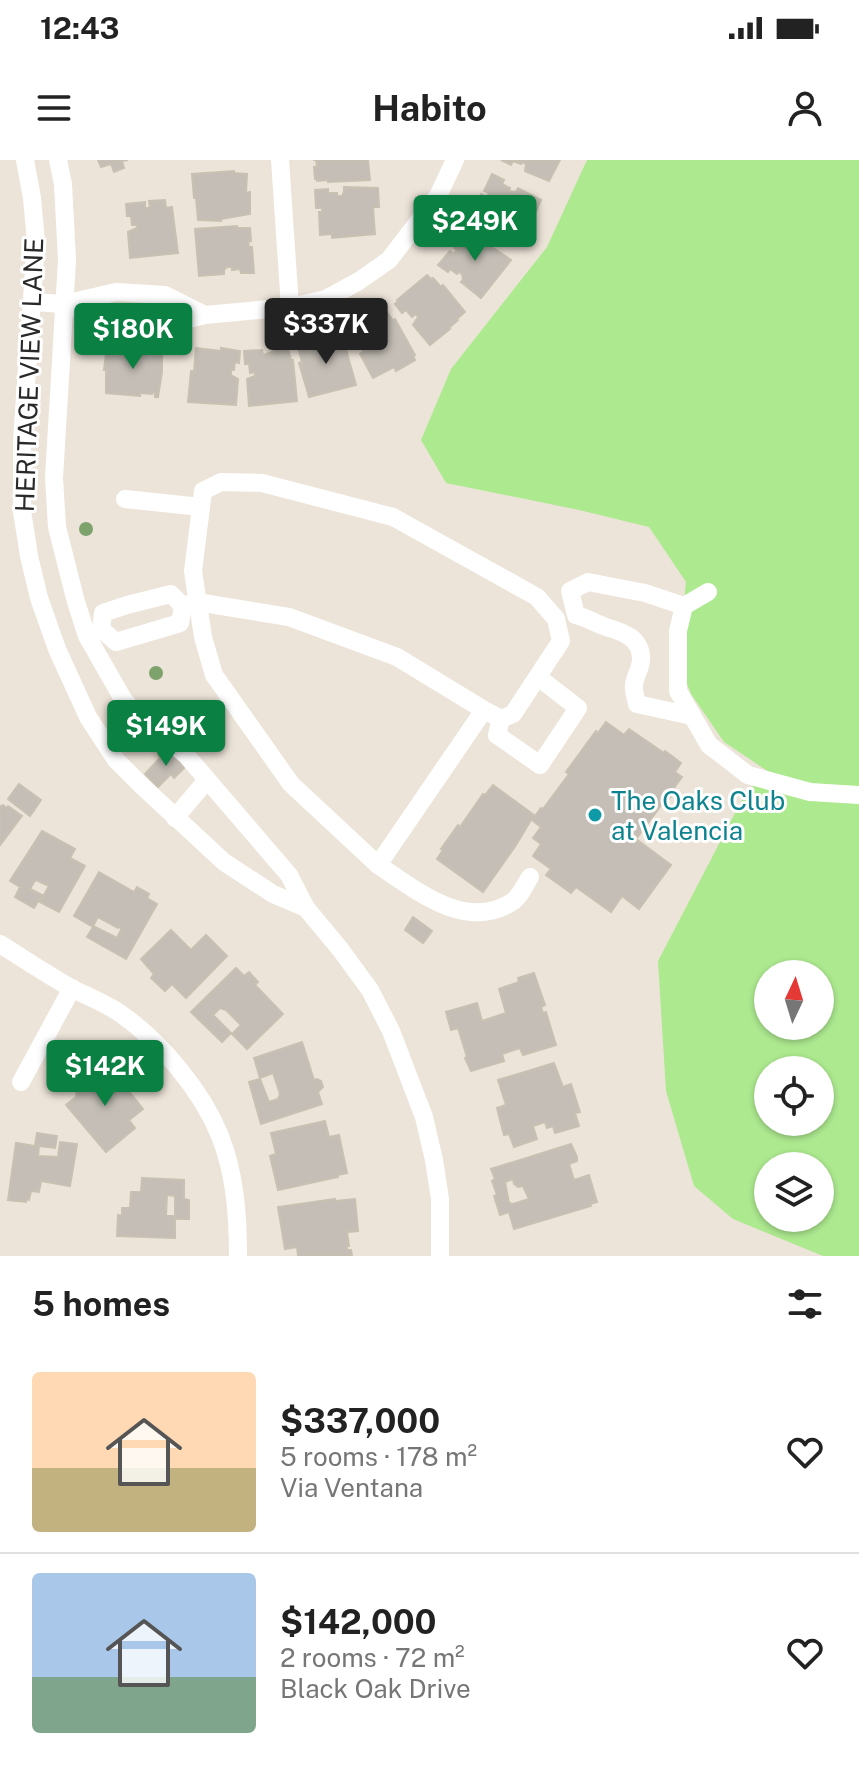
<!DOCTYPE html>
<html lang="en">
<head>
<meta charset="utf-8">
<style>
  body { margin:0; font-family:"Public Sans",sans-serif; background:#f2f2f2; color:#222; height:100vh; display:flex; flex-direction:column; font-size:30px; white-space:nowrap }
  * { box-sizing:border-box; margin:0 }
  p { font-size:26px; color:#767676 }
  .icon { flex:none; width:44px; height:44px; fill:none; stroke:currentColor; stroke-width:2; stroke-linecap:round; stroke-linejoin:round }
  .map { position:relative; height:1096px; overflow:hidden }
  .drawer { display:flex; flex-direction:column; background:#fff; flex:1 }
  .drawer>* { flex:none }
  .needle { width:52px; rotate:4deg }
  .tools { position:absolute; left:754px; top:800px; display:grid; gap:16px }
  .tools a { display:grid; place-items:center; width:80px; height:80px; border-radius:50%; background:#fff; box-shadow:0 2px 6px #0004; font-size:40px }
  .price { position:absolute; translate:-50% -68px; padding:0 18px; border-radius:8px; background:#0b8043; color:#fff; font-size:26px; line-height:52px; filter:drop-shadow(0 2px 4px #0008) }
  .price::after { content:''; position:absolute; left:50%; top:48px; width:24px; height:18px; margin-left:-12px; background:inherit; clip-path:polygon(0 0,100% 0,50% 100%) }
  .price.selected { background:#222; color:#fff }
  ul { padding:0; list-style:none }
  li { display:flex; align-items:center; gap:24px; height:200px; padding:0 32px }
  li+li { border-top:2px solid #e0e0e0 }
  li span { display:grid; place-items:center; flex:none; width:224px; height:160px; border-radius:8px; color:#555 }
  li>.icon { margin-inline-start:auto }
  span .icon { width:96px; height:96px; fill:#fffc; stroke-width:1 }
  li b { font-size:34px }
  h2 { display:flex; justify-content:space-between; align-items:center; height:96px; padding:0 32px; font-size:34px }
  .status { display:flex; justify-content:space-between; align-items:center; height:56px; padding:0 40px; background:#fff; direction:ltr }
  .status svg { height:22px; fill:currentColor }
  header { display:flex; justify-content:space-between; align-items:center; height:104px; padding:0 32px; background:#fff; font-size:36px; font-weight:700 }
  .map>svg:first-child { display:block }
  .green { fill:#ade98f; fill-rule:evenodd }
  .building { fill:#c4beb6; stroke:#c8c1b2; stroke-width:2; fill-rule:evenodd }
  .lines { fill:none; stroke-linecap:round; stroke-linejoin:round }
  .minor { stroke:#fff; stroke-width:18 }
  .tree { fill:#7ea26c }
  .culture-dot { fill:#0f9aa8; stroke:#fff; stroke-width:3 }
  .labels { text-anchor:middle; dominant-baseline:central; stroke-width:6; stroke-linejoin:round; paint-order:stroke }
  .street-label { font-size:26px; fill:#292929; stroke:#fff }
  .culture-label { font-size:26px; fill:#0d838f; stroke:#fff; text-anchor:start }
</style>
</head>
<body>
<div class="status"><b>12:43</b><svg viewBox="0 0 49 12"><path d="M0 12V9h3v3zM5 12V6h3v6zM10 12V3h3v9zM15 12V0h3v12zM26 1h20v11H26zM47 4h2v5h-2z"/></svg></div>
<header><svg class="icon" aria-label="menu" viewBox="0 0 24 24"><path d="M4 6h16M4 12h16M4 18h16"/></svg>Habito<svg class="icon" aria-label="person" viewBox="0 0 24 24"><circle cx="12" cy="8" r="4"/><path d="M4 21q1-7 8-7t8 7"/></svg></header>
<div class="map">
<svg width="859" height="1096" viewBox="0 0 859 1096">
  <rect width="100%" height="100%" fill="#ede4d9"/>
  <!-- green -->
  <path class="green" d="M587 0H859V1096H823L733 1059 694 1026 666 931 658 801 746 632 769 612 724 582 691 534 678 501 686 422 649 367 579 350 446 323 421 280 451 209 547 87ZM768 814H820V866H768ZM768 910H820V962H768ZM768 1006H820V1058H768Z"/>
  <!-- building -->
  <g class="building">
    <path d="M98 0H128L122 1 124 8 114 12 111 4 101 7Z"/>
    <path d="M313 0H368L370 20 328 22V20L317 21V19H315L314 7H317L316 0Z"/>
    <path d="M501 0H560L549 21 525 11 526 4 522 2 521 4 513 1 511 5Z"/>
    <path d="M234 11V13L247 14 246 33 250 32V54L221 59V61L198 60 196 38H194L192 14Z"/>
    <path d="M492 14 504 20 502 24 510 28 509 31 516 32 518 28 541 40 531 63 529 62 518 81 486 65 487 63 477 58 478 56 475 54 473 58 470 56 481 34 487 37 489 33 484 31Z"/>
    <path d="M344 27 378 28 379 47H373L375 74 332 78V74L320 75 319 52H322V48H316L315 30 328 29V33H337V36H342L344 32Z"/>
    <path d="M165 40 166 48 172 47 178 93 130 98 128 72 137 68V65H132L131 56H127L126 44 145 42V48H150L149 41Z"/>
    <path d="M237 66V68H250L251 81 248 82 249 87H252L254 113H241L240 109 232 110V107H227L224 110V114L199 116 195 69Z"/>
    <path d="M467 70 482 83 479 86 482 88 486 83 511 100 481 138 461 122 463 120 462 114 459 112 457 114 450 109 448 112 438 105 450 91 453 94 457 90 454 88 458 81 465 71Z"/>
    <path d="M427 115 431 119 433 118 441 127 443 125 465 152 457 159 458 160 449 168 450 169 430 185 413 165 418 157 416 154 412 157 406 150 402 153 395 144 398 141 397 140Z"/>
    <path d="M385 150 393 160 395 159 415 195 413 196 415 200 396 211 394 207 373 218 360 194 367 188 366 184 360 187 356 179 351 181 347 170 363 161 365 166 372 163 371 161 375 158 374 156Z"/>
    <path d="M337 174 338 176H340L343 186H345L356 225 309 237 299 203 302 202 299 191 305 189 303 182 319 178 320 181 325 179V177Z"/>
    <path d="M107 186 133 187 136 195H140V192H148V189L162 190V212L158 237H155V233L152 232V234L140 233V236L106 233V210H104Z"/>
    <path d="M196 188 221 191V188L240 191 239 203 235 202 234 210H231V215L238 219 236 245 188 242 191 211H194Z"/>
    <path d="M288 188 291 200H293L297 241 249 246 247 219 255 216V212L250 213 249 204H245L244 191 262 190 263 195 275 191V189Z"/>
    <path d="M606 562 624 575 629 569 664 593 665 591 681 603 675 612 682 617 674 628 676 630 664 645 663 643 636 679 671 705 639 749 622 736 611 752 576 727 571 733 546 715 551 709 533 696 541 684 533 678 541 667 532 660 541 648 543 649 569 614 566 612 596 571 598 573Z"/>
    <path d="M170 589 187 605 174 618 171 614 158 627 145 614 160 598 158 595 162 591 165 594Z"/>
    <path d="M19 624 41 640 30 656 8 639Z"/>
    <path d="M493 625 534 655 516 685 483 732 437 699 443 690 441 689 458 665 460 667 483 634 485 635Z"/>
    <path d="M3 645 6 648 8 646 22 656 0 685V646L1 647Z"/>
    <path d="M42 671 75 689 70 698 85 706 59 752 40 742 49 726 36 720 34 722 30 729 42 735 34 748 15 737 20 727 10 721Z"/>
    <path d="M99 712 134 732 137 727 149 734 147 738 157 744 126 799 87 777 93 767 74 756ZM98 757 118 768 120 765 121 770 117 778 93 766Z"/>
    <path d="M413 757 432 771 423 783 405 770Z"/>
    <path d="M171 770 191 790 206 775 227 796 186 838 172 824 165 831 151 818 154 814 141 799Z"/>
    <path d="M236 808 244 816 249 812 258 822 255 825 283 854 247 889 232 874 241 865 226 850 220 848 213 855 231 873 222 882 191 852Z"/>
    <path d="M534 813 545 845 541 847 543 853 546 852 556 885 523 895 520 888 502 894 504 901 471 911 465 898 467 897 458 868 451 870 446 852 477 843 482 861 506 853 499 829 519 822 518 818Z"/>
    <path d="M302 882 314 920 317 919 321 921 323 927 318 932 322 944 261 964 249 922 260 919 269 942 278 939 280 934 273 913 260 918 254 898Z"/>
    <path d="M554 903 563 927 571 924 580 952 575 953 579 966 555 973 553 966 547 968 545 962 533 966 537 979 514 987 509 974 504 975 500 960 497 948 506 945 498 920Z"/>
    <path d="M109 906 143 949 129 960 135 968 106 992 66 945 76 937 77 930 74 927 87 915 91 920Z"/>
    <path d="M325 961 329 977 339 975 347 1013 338 1015V1017L278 1030 270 996 276 994 271 973Z"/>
    <path d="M37 973 57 976 55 988 39 986 38 996 58 997 60 982 77 984 70 1026 41 1021 39 1032 31 1031 29 1040 26 1039V1042L8 1040 16 983 35 986Z"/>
    <path d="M571 984 577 997V1001L569 1004 574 1020 589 1015 597 1042 590 1044 591 1046 514 1069 509 1052 500 1055 494 1036 497 1035 492 1021 495 1019 491 1009ZM513 1019 514 1024 518 1027 523 1026 529 1039 513 1044 509 1043 505 1022Z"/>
    <path d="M142 1018 184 1020V1039L189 1040V1059H175V1078L117 1076 118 1055 122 1056V1048H130L131 1032H141ZM167 1035 175 1036V1056H166Z"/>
    <path d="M335 1039V1041L355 1039 358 1071 347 1072 349 1086H347V1090H351L352 1096H298L297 1087 285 1089 278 1047Z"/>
  </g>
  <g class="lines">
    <!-- minor -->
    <g class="minor">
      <path d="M25 0 32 38 36 82 22 280V351L29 396 39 438 57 489 88 557 116 600 141 625 224 702 273 734 306 748"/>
      <path d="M58 0 63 24 67 100 54 318 57 367 76 442 87 476 123 539 135 553 186 595 289 715 306 748 340 789 370 830 391 871 424 957 434 1000 440 1039V1096"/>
      <path d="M280 0 290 147"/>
      <path d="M33 142 64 144 116 132 165 135 205 155"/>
      <path d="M64 144 116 162 161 166 205 155 290 147 326 139 359 121 389 100 438 36 455 0"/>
      <path d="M125 339 201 347"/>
      <path d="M708 432 684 446 678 471V531L709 585 748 615 810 632 859 635"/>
      <path d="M183 446 197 442 289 457 397 497 484 550 378 705 291 624 214 515 203 477 193 411 203 331 221 322 262 323 393 357 537 437 556 459 561 481 513 554 501 559 484 550"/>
      <path d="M684 446 645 433 588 422 570 431 576 455C588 458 596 464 606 467 623 472 642 478 641 500 641 508 635 516 634 525 633 531 636 538 637 544L692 556"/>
      <path d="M101 469 103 453 127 445 171 434 183 446"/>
      <path d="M101 469 116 482 180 463 183 446"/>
      <path d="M501 559 497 575 540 605 578 548 538 517"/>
      <path d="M175 658 206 621"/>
      <path d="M378 705C416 730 466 772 512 742 520 737 525 725 530 717"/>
      <path d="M0 784C24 799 48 815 73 829 89 837 107 844 121 854 161 882 202 931 220 976 235 1014 238 1055 238 1096"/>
      <path d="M21 922 72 828"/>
    </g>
  </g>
  <!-- trees -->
  <g class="tree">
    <circle cx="86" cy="369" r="7"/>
    <circle cx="156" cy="513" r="7"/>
  </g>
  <!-- markers -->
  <circle class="culture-dot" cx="595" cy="655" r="8"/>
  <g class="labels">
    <!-- street labels -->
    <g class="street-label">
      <text transform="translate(29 215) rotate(-88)">HERITAGE VIEW LANE</text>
    </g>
    <!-- culture labels -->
    <g class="culture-label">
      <text x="611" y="640">The Oaks Club<tspan x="611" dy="30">at Valencia</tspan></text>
    </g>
  </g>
</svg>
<div class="tools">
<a><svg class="needle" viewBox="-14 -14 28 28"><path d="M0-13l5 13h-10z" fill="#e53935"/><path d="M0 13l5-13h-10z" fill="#767676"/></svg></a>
<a><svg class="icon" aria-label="locate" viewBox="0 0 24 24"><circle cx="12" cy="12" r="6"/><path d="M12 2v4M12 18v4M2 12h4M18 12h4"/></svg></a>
<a><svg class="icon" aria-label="layers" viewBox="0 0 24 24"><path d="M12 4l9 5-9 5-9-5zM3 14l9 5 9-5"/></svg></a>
</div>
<b class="price" style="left:475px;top:103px">$249K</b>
<b class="price selected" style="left:326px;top:206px">$337K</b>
<b class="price" style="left:133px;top:211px">$180K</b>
<b class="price" style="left:166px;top:608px">$149K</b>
<b class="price" style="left:105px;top:948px">$142K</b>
</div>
<section class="drawer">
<h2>5 homes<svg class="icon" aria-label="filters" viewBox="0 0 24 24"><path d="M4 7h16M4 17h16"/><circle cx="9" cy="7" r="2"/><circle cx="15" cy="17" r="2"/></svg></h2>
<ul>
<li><span style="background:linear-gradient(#ffd9b3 60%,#c2b280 0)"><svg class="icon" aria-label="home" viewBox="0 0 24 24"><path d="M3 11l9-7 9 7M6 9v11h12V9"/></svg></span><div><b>$337,000</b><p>5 rooms · 178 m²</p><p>Via Ventana</p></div><svg class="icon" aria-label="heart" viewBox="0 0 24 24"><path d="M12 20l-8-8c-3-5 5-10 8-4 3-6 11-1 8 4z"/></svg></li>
<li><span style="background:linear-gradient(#a9c7e8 65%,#7fa58c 0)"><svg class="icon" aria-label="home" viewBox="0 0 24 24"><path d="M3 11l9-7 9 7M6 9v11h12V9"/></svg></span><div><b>$142,000</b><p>2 rooms · 72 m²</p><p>Black Oak Drive</p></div><svg class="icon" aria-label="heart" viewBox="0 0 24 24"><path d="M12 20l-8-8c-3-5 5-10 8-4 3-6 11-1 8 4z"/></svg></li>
</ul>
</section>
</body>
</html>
